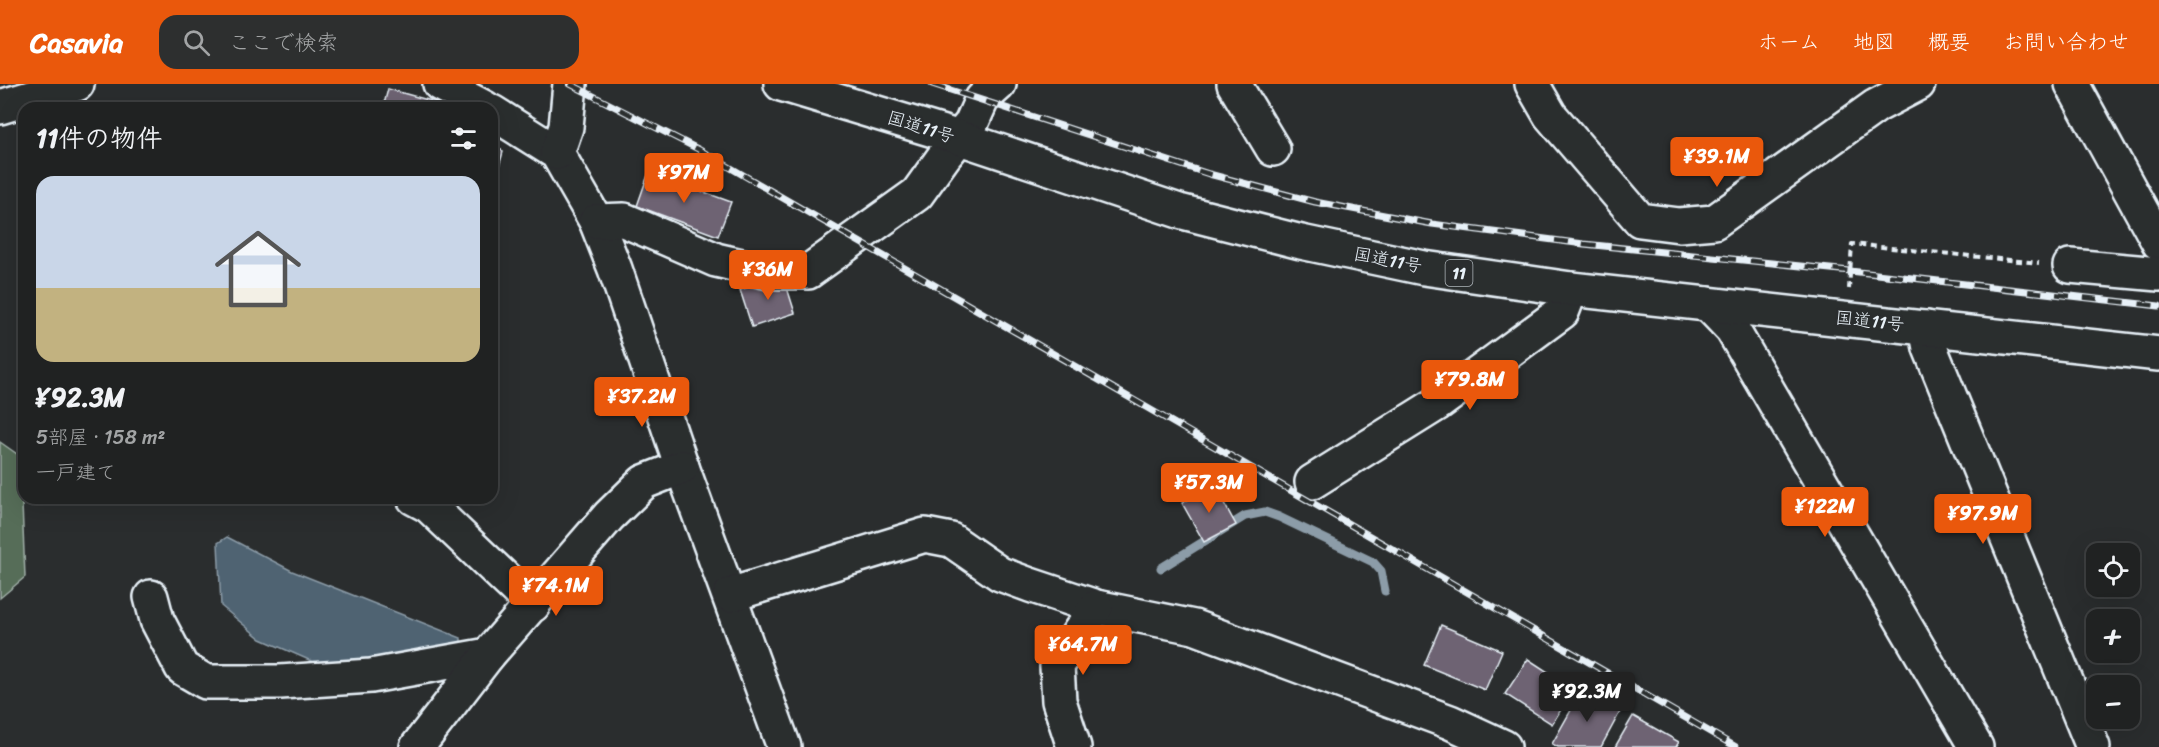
<!DOCTYPE html>
<html lang="ja">
<head>
<meta charset="utf-8">
<style>
  body { margin:0; font-family:Sriracha,"Klee One",sans-serif; background:#2d2f2f; color:#f1f3f6; height:100vh; display:flex; flex-direction:column; font-size:22px; white-space:nowrap }
  * { box-sizing:border-box; margin:0 }
  p { font-size:20px; color:#a2a4a5 }
  .icon { flex:none; width:33px; height:33px; fill:none; stroke:currentColor; stroke-width:2; stroke-linecap:round; stroke-linejoin:round }
  .map { position:relative; flex:1; overflow:hidden }
  .drawer { position:absolute; left:18px; top:18px; width:480px; height:402px; display:flex; flex-direction:column; background:#202222; border-radius:18px; box-shadow:0 6px 24px #0002,0 0 0 2px #3d3f40 }
  .drawer>* { flex:none }
  .buttons { position:absolute; left:2086px; top:459px; display:grid; gap:12px }
  .buttons a { display:grid; place-items:center; width:54px; height:54px; border-radius:12px; background:#202222; box-shadow:0 6px 24px #0002,0 0 0 2px #3d3f40; font-size:30px }
  .price { position:absolute; translate:-50% -51px; padding:0 14px; border-radius:6px; background:#ea580c; color:#fff; font-size:20px; line-height:39px; filter:drop-shadow(0 2px 3px #0008) }
  .price::after { content:''; position:absolute; left:50%; top:36px; width:18px; height:14px; margin-left:-9px; background:inherit; clip-path:polygon(0 0,100% 0,50% 100%) }
  .price.on { background:#222; color:#fff }
  ul { padding:0; list-style:none }
  li { display:grid; align-content:center; gap:12px; height:318px; padding:0 18px }
  li span { display:grid; place-items:center; height:186px; border-radius:18px; color:#555 }
  li>.icon { margin-inline-start:auto }
  span .icon { width:108px; height:108px; fill:#fffc; stroke-width:1 }
  li b { font-size:26px }
  h2 { display:flex; justify-content:space-between; align-items:center; height:72px; padding:0 18px; font-size:26px }
  header { display:flex; align-items:center; gap:36px; box-sizing:border-box; height:84px; padding:0 30px; background:#ea580c; color:#fff }
  header strong { font-size:28px }
  nav { display:flex; gap:33px; margin-inline-start:auto; font-size:21px }
  .search { width:420px; height:54px; background:#2d2f2f; display:flex; align-items:center; gap:15px; box-sizing:border-box; padding:0 21px; border-radius:18px; color:#a2a4a5; font-size:22px }
  .map>svg:first-child { display:block }
  .green { fill:#576d59; stroke:#a0afa8; stroke-width:1.5 }
  .water { fill:#4f6372; stroke:#8c9ca8; stroke-width:1.5 }
  .lines { fill:none; stroke-linecap:round; stroke-linejoin:round }
  .stream { stroke:#8c9ca8; stroke-width:9 }
  .building { fill:#6e6373; stroke:#e8f1f8; stroke-width:1.5 }
  .minor-casing { stroke:#e8f1f8; stroke-width:38 }
  .highway-casing { stroke:#e8f1f8; stroke-width:38 }
  .path { stroke:#e8f1f8; stroke-width:4; stroke-dasharray:6 4.5; stroke-linecap:butt }
  .minor { stroke:#2a2d2e; stroke-width:33 }
  .highway { stroke:#2a2d2e; stroke-width:33 }
  .rail-casing { stroke:#e8f1f8; stroke-width:7 }
  .rail { stroke:#2a2d2e; stroke-width:4.5; stroke-dasharray:14; stroke-linecap:butt }
  .labels { text-anchor:middle; dominant-baseline:central; stroke-width:5; stroke-linejoin:round; paint-order:stroke }
  .shield { fill:#2a2d2e; stroke:#afb6bb; stroke-width:1.5 }
  .shield-label { font-size:16px; font-weight:bold; fill:#e8f1f8 }
  .street-label { font-size:18px; fill:#e8f1f8; stroke:#2a2d2e }
</style>
</head>
<body>
<header>
<strong>Casavia</strong>
<div class="search"><svg class="icon" aria-label="search" viewBox="0 0 24 24"><circle cx="10" cy="10" r="6"/><path d="M15 15l6 6"/></svg>ここで検索</div>
<nav><a>ホーム</a><a>地図</a><a>概要</a><a>お問い合わせ</a></nav>
</header>
<div class="map">
<svg width="2159" height="663" viewBox="0 0 2159 663">
  <rect width="100%" height="100%" fill="#2a2d2e"/>
  <filter id="ink" filterUnits="userSpaceOnUse"><feTurbulence type="fractalNoise" baseFrequency=".0167" numOctaves="2"/><feDisplacementMap in="SourceGraphic" scale="12" xChannelSelector="R" yChannelSelector="G"/><feConvolveMatrix kernelMatrix="1 2 1 2 8 2 1 2 1" color-interpolation-filters="sRGB"/></filter>
  <g filter="url(#ink)">
    <!-- green -->
    <path class="green" d="M0 358 24 375V414H28L22 420 25 493 0 514Z"/>
    <!-- water -->
    <path class="water" d="M227 453 292 487 461 554V565L316 579 261 555 221 522 218 459Z"/>
    <g class="lines">
      <!-- stream -->
      <path class="stream" d="M1161 484 1245 432 1265 428 1279 433 1373 478 1381 487 1385 507"/>
    </g>
    <!-- building -->
    <g class="building">
      <path d="M388 5 457 24H383Z"/>
      <path d="M492 56 503 68 492 108Z"/>
      <path d="M649 88 731 118 718 152 637 122Z"/>
      <path d="M783 191 795 229 752 243 740 206Z"/>
      <path d="M1214 401 1236 441 1204 458 1182 419Z"/>
      <path d="M1441 541 1502 567 1485 606 1424 581Z"/>
      <path d="M1528 575 1574 605 1552 640 1505 610Z"/>
      <path d="M1583 605 1621 626 1601 663H1558L1552 660Z"/>
      <path d="M1633 632 1679 658 1676 663H1615Z"/>
    </g>
    <g class="lines">
      <defs>
        <g id="minor">
          <path d="M440 0 485 24"/>
          <path d="M1234 0 1273 65"/>
          <path d="M1532 0 1550 31 1640 136 1679 141 1714 138 1876 22 1918 0"/>
          <path d="M2072 0 2159 159"/>
          <path d="M0 23 77 0"/>
          <path d="M492 28 557 69 596 137 615 185 682 383 784 663"/>
          <path d="M557 69 566 43 570 0"/>
          <path d="M596 137 624 136 716 176 768 188H808L917 110 945 71 971 40 982 15 999 0"/>
          <path d="M2070 182 2159 190"/>
          <path d="M1708 220 1732 245 1976 663"/>
          <path d="M1926 244 1930 264 2093 663"/>
          <path d="M1312 398 1437 320 1562 228 1571 205"/>
          <path d="M414 414 429 422 533 521"/>
          <path d="M730 511 925 451 951 456 1000 490 1030 501 1096 523 1194 543 1450 638 1504 663"/>
          <path d="M151 513 157 536 182 584 206 598H280L371 592 488 571"/>
          <path d="M417 663 488 571 609 432 644 398 682 383"/>
          <path d="M1074 663 1059 617 1057 582 1096 523"/>
        </g>
        <path id="highway" d="M781 0 960 54 1179 127 1301 158 1424 184 1571 205 2159 270"/>
      </defs>
      <!-- minor casing -->
      <use href="#minor" class="minor-casing"/>
      <!-- highway casing -->
      <use href="#highway" class="highway-casing"/>
      <!-- path -->
      <path class="path" d="M1849 205 1852 160 2039 179"/>
      <!-- minor -->
      <use href="#minor" class="minor"/>
      <!-- highway -->
      <use href="#highway" class="highway"/>
      <defs>
        <g id="rail">
          <path d="M570 0 698 65 1736 663"/>
          <path d="M932 0 1209 90 1315 118 1432 140 1584 160 1850 187 2159 222"/>
        </g>
      </defs>
      <!-- rail casing -->
      <use href="#rail" class="rail-casing"/>
      <!-- rail -->
      <use href="#rail" class="rail"/>
    </g>
  </g>
  <g class="labels">
    <!-- shield labels -->
    <rect class="shield" x="1445.5" y="176" width="27" height="26" rx="4.5"/>
    <g class="shield-label">
      <text x="1459" y="189">11</text>
    </g>
    <!-- street labels -->
    <g class="street-label">
      <text transform="translate(921 43) rotate(17)">国道11号</text>
      <text transform="translate(1388 176) rotate(11)">国道11号</text>
      <text transform="translate(1870 237) rotate(6)">国道11号</text>
    </g>
  </g>
</svg>
<div class="buttons">
<a><svg class="icon" aria-label="locate" viewBox="0 0 24 24"><circle cx="12" cy="12" r="6"/><path d="M12 2v4M12 18v4M2 12h4M18 12h4"/></svg></a>
<a>+</a>
<a>−</a>
</div>
<b class="price" style="left:1717px;top:104px">¥39.1M</b>
<b class="price" style="left:684px;top:120px">¥97M</b>
<b class="price" style="left:768px;top:217px">¥36M</b>
<b class="price" style="left:1470px;top:327px">¥79.8M</b>
<b class="price" style="left:642px;top:344px">¥37.2M</b>
<b class="price" style="left:1209px;top:430px">¥57.3M</b>
<b class="price" style="left:1825px;top:454px">¥122M</b>
<b class="price" style="left:1983px;top:461px">¥97.9M</b>
<b class="price" style="left:556px;top:533px">¥74.1M</b>
<b class="price" style="left:1083px;top:592px">¥64.7M</b>
<b class="price on" style="left:1587px;top:639px">¥92.3M</b>
<section class="drawer">
<h2>11件の物件<svg class="icon" aria-label="filters" viewBox="0 0 24 24"><path d="M4 7h16M4 17h16"/><circle cx="9" cy="7" r="2"/><circle cx="15" cy="17" r="2"/></svg></h2>
<ul>
<li><span style="background:linear-gradient(#c9d6e8 60%,#c2b280 0)"><svg class="icon" aria-label="home" viewBox="0 0 24 24"><path d="M3 11l9-7 9 7M6 9v11h12V9"/></svg></span><div><b>¥92.3M</b><p>5部屋 · 158 m²</p><p>一戸建て</p></div></li>
</ul>
</section>
</div>
</body>
</html>
